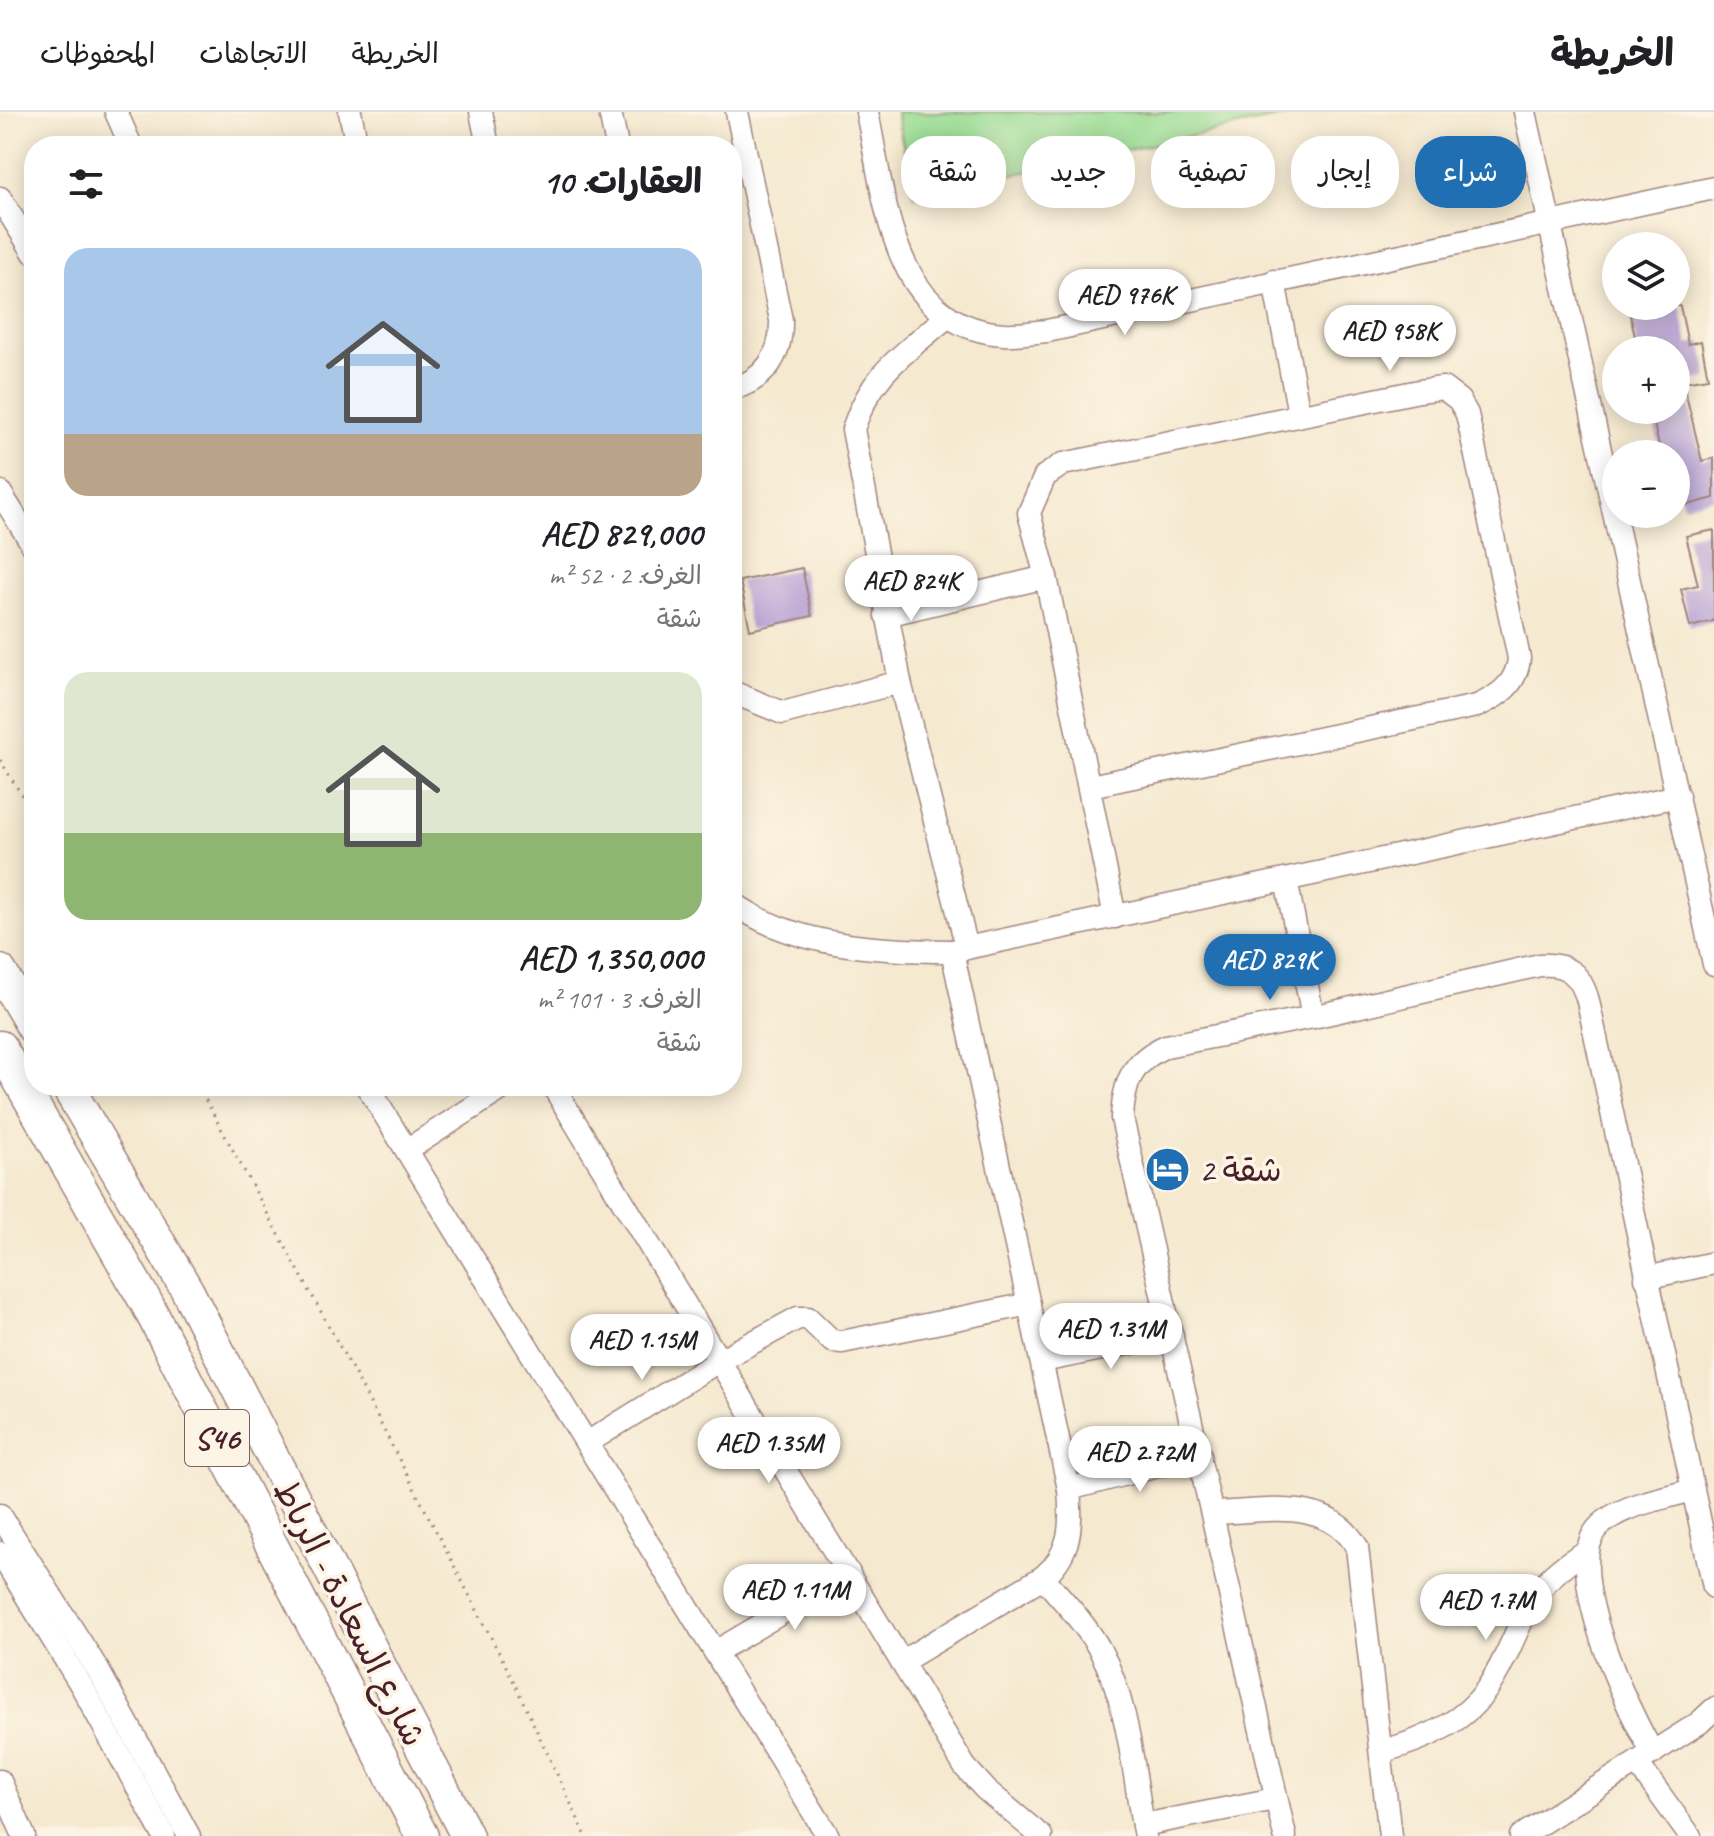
<!DOCTYPE html>
<html lang="ar">
<head>
<meta charset="utf-8">
<style>
  body { margin:0; font-family:Caveat,"Playpen Sans Arabic",sans-serif; background:#f2f2f2; color:#202124; direction:rtl; height:100vh; display:flex; flex-direction:column; font-size:30px; white-space:nowrap }
  * { box-sizing:border-box; margin:0 }
  p { font-size:26px; color:#757577 }
  .icon { flex:none; width:44px; height:44px; fill:none; stroke:currentColor; stroke-width:2; stroke-linecap:round; stroke-linejoin:round }
  .map { position:relative; flex:1; overflow:hidden; direction:ltr }
  .sheet { position:absolute; left:24px; top:24px; width:718px; height:960px; display:flex; flex-direction:column; background:#fff; border-radius:32px; box-shadow:0 4px 20px #0003; direction:rtl }
  .sheet>* { flex:none }
  .banner { position:absolute; left:766px; top:24px; width:760px; height:72px; direction:rtl; display:flex; gap:16px }
  .buttons { position:absolute; left:1602px; top:120px; display:grid; gap:16px }
  .buttons a { display:grid; place-items:center; width:88px; height:88px; border-radius:50%; background:#fff; box-shadow:0 4px 20px #0003; font-size:40px }
  .price { position:absolute; translate:-50% -68px; padding:0 18px; border-radius:28px; background:#fff; color:#222; font-size:26px; line-height:52px; filter:drop-shadow(0 2px 4px #0008) }
  .price::after { content:''; position:absolute; left:50%; top:48px; width:24px; height:18px; margin-left:-12px; background:inherit; clip-path:polygon(0 0,100% 0,50% 100%) }
  .price.on { background:#1f6fb2; color:#fff }
  ul { padding:0; list-style:none }
  li { display:grid; align-content:center; gap:16px; height:424px; padding:0 40px }
  li span { display:grid; place-items:center; height:248px; border-radius:24px; color:#555 }
  li>.icon { margin-inline-start:auto }
  span .icon { width:144px; height:144px; fill:#fffc; stroke-width:1 }
  li b { font-size:34px }
  h2 { display:flex; justify-content:space-between; align-items:center; height:96px; padding:0 40px; font-size:34px }
  .tag { padding:0 28px; border-radius:32px; background:#fff; box-shadow:0 4px 20px #0003; font-size:28px; line-height:72px }
  .tag.on { background:#1f6fb2; color:#fff }
  header { display:flex; align-items:center; gap:48px; box-sizing:border-box; height:112px; padding:0 40px; background:#fff; border-bottom:2px solid #e0e0e0 }
  header strong { font-size:38px }
  nav { display:flex; gap:44px; margin-inline-start:auto; font-size:28px }
  .map>svg:first-child { display:block }
  .green { fill:#9bdd95; stroke:#727e60; stroke-width:2 }
  .building { fill:#b59fd4 }
  .lines { fill:none; stroke-linecap:round; stroke-linejoin:round }
  .minor-casing { stroke:#a0847e; stroke-width:25 }
  .highway-casing { stroke:#a0847e; stroke-width:35 }
  .path { stroke:#a0847e; stroke-width:3; stroke-dasharray:2 6; stroke-linecap:butt }
  .minor { stroke:#fff; stroke-width:22 }
  .highway { stroke:#fff; stroke-width:32 }
  .labels { text-anchor:middle; dominant-baseline:central; stroke-width:7; stroke-linejoin:round; paint-order:stroke }
  .shield { fill:#fcf5e5; stroke:#7f5f63; stroke-width:2 }
  .shield-label { font-size:32px; font-weight:bold; fill:#4a1f2b }
  .poi-label { font-size:34px; fill:#4a1f2b; stroke:#fcf5e5; text-anchor:start }
  .street-label { font-size:34px; fill:#4a1f2b; stroke:#fcf5e5 }
</style>
</head>
<body>
<header>
<strong>الخريطة</strong>
<nav><a>الخريطة</a><a>الاتجاهات</a><a>المحفوظات</a></nav>
</header>
<div class="map">
<svg width="1714" height="1724" viewBox="0 0 1714 1724">
  <rect width="100%" height="100%" fill="#fcf5e5"/>
  <filter id="ink" filterUnits="userSpaceOnUse"><feTurbulence type="fractalNoise" baseFrequency=".0125" numOctaves="2"/><feDisplacementMap in="SourceGraphic" scale="16" xChannelSelector="R" yChannelSelector="G"/><feConvolveMatrix kernelMatrix="1 2 1 2 8 2 1 2 1" color-interpolation-filters="sRGB"/></filter>
  <filter id="wash" filterUnits="userSpaceOnUse"><feTurbulence type="fractalNoise" baseFrequency=".006" numOctaves="4" result="noise"/><feDisplacementMap in="SourceGraphic" scale="32" xChannelSelector="R" yChannelSelector="G"/><feGaussianBlur stdDeviation="1.8" result="paint"/><feColorMatrix in="noise" values="0 0 0 0 0 0 0 0 0 0 0 0 0 0 0 0 0 1.4 0 .05"/><feComposite in="paint" operator="in"/></filter>
  <g filter="url(#wash)">
    <rect width="100%" height="100%" fill="#f5e9d0"/>
    <!-- green -->
    <path class="green" d="M896 0H1303L914 84Z"/>
    <g id="blocks">
      <!-- building -->
      <g class="building">
        <path d="M1628 194H1680L1688 232 1701 229 1708 266 1683 270 1702 349 1714 346V386L1684 394 1676 367V342H1661L1652 304 1676 298V238H1638Z"/>
        <path d="M1714 418V509L1690 515 1681 477 1698 473 1686 424Z"/>
        <path d="M802 456 812 504 750 518 740 469Z"/>
      </g>
    </g>
  </g>
  <g filter="url(#ink)">
    <use href="#blocks" fill-opacity="0" stroke="#a0847e" stroke-width="2"/>
    <g class="lines">
      <defs>
        <g id="minor">
          <path d="M116 0 131 34"/>
          <path d="M350 0 357 34"/>
          <path d="M481 0 488 34"/>
          <path d="M610 0 617 34"/>
          <path d="M867 0C885 85 891 215 1004 222 1018 223 1033 220 1047 219L1714 76"/>
          <path d="M1525 0 1714 852"/>
          <path d="M0 86 34 141"/>
          <path d="M1274 169 1299 302"/>
          <path d="M948 204C904 242 872 260 853 317L900 570 967 836"/>
          <path d="M732 277C766 268 782 242 781 208L737 0"/>
          <path d="M0 380 34 435"/>
          <path d="M886 503 1046 465"/>
          <path d="M732 580 783 601 900 570"/>
          <path d="M1090 674 1477 594C1499 584 1517 572 1519 546L1467 302 1459 288 1443 276 1419 279 1063 352 1045 364 1029 401 1046 465 1115 805"/>
          <path d="M1286 768 1313 905"/>
          <path d="M732 790C792 835 880 839 952 839L1678 684"/>
          <path d="M367 974 828 1724"/>
          <path d="M553 974 965 1655 986 1678 1041 1724"/>
          <path d="M407 1038 506 974"/>
          <path d="M1646 1166 1714 1151"/>
          <path d="M1042 1249 1172 1223"/>
          <path d="M587 1331 720 1248 798 1206H808L832 1229 842 1230 1029 1192"/>
          <path d="M1069 1377 1200 1343"/>
          <path d="M1213 1401C1263 1400 1328 1384 1357 1435L1390 1724"/>
          <path d="M0 1403 98 1558 189 1724"/>
          <path d="M0 1441 81 1573 164 1724"/>
          <path d="M1043 1465C1063 1489 1085 1511 1100 1538 1130 1593 1133 1663 1145 1724"/>
          <path d="M717 1539 849 1461"/>
          <path d="M903 1549 1043 1465C1072 1441 1072 1412 1069 1377L952 839"/>
          <path d="M1383 1639C1421 1629 1464 1611 1487 1577 1525 1520 1519 1476 1586 1440"/>
          <path d="M1653 1641C1628 1600 1562 1459 1597 1417 1617 1393 1663 1387 1692 1378"/>
          <path d="M1637 1651 1690 1724"/>
          <path d="M0 1669 24 1724"/>
          <path d="M1143 1713 1275 1687"/>
          <path d="M1285 1724 1122 1006C1124 970 1132 949 1166 934L1313 905 1540 853C1568 851 1581 863 1588 889L1714 1475"/>
          <path d="M1521 1724 1699 1611 1714 1597"/>
        </g>
        <g id="highway">
          <path d="M0 859 34 917"/>
          <path d="M0 935 147 1192 422 1724"/>
          <path d="M67 974 187 1178 467 1724"/>
        </g>
      </defs>
      <!-- minor casing -->
      <use href="#minor" class="minor-casing"/>
      <!-- highway casing -->
      <use href="#highway" class="highway-casing"/>
      <!-- path -->
      <g class="path">
        <path d="M0 648 34 703"/>
        <path d="M198 974 357 1266 511 1564 586 1724"/>
      </g>
      <!-- minor -->
      <use href="#minor" class="minor"/>
      <!-- highway -->
      <use href="#highway" class="highway"/>
    </g>
  </g>
  <!-- icons -->
  <defs>
    <symbol id="hotel-disc" viewBox="-11 -11 22 22"><circle r="9.5" fill="#1f6fb2" stroke="#fcf5e5"/><path d="M-6-4.5h1.5V1H6V5H4.5V3h-9V5H-6ZM-4 0a1.8 1.8 0 1 1 3.6 0ZM.5 0V-2.5h3Q6-2.5 6 0Z" fill="#fff"/></symbol>
  </defs>
  <g fill-rule="evenodd">
    <use href="#hotel-disc" x="1142" y="1032" width="51" height="51"/>
  </g>
  <g class="labels">
    <!-- shield labels -->
    <rect class="shield" x="185" y="1298" width="64" height="56" rx="6"/>
    <g class="shield-label">
      <text x="217" y="1326">S46</text>
    </g>
    <!-- poi labels -->
    <g class="poi-label">
      <text x="1199" y="1057">شقة 2</text>
    </g>
    <!-- street labels -->
    <g class="street-label">
      <text transform="translate(350 1501) rotate(63)">شارع السعادة - الرباط</text>
    </g>
  </g>
</svg>
<div class="buttons">
<a><svg class="icon" aria-label="layers" viewBox="0 0 24 24"><path d="M12 4l9 5-9 5-9-5zM3 14l9 5 9-5"/></svg></a>
<a>+</a>
<a>−</a>
</div>
<b class="price" style="left:1125px;top:225px">AED 976K</b>
<b class="price" style="left:1390px;top:261px">AED 958K</b>
<b class="price" style="left:911px;top:511px">AED 824K</b>
<b class="price on" style="left:1270px;top:890px">AED 829K</b>
<b class="price" style="left:1111px;top:1259px">AED 1.31M</b>
<b class="price" style="left:642px;top:1270px">AED 1.15M</b>
<b class="price" style="left:769px;top:1373px">AED 1.35M</b>
<b class="price" style="left:1140px;top:1382px">AED 2.72M</b>
<b class="price" style="left:795px;top:1520px">AED 1.11M</b>
<b class="price" style="left:1486px;top:1530px">AED 1.7M</b>
<div class="banner">
<a class="tag on">شراء</a>
<a class="tag">إيجار</a>
<a class="tag">تصفية</a>
<a class="tag">جديد</a>
<a class="tag">شقة</a>
</div>
<section class="sheet">
<h2>العقارات: 10<svg class="icon" aria-label="filters" viewBox="0 0 24 24"><path d="M4 7h16M4 17h16"/><circle cx="9" cy="7" r="2"/><circle cx="15" cy="17" r="2"/></svg></h2>
<ul>
<li><span style="background:linear-gradient(#a9c7e8 75%,#b9a48a 0)"><svg class="icon" aria-label="home" viewBox="0 0 24 24"><path d="M3 11l9-7 9 7M6 9v11h12V9"/></svg></span><div><b>AED 829,000</b><p>الغرف: 2 · 52 m²</p><p>شقة</p></div></li>
<li><span style="background:linear-gradient(#dfe7d0 65%,#8fb573 0)"><svg class="icon" aria-label="home" viewBox="0 0 24 24"><path d="M3 11l9-7 9 7M6 9v11h12V9"/></svg></span><div><b>AED 1,350,000</b><p>الغرف: 3 · 101 m²</p><p>شقة</p></div></li>
</ul>
</section>
</div>
</body>
</html>
